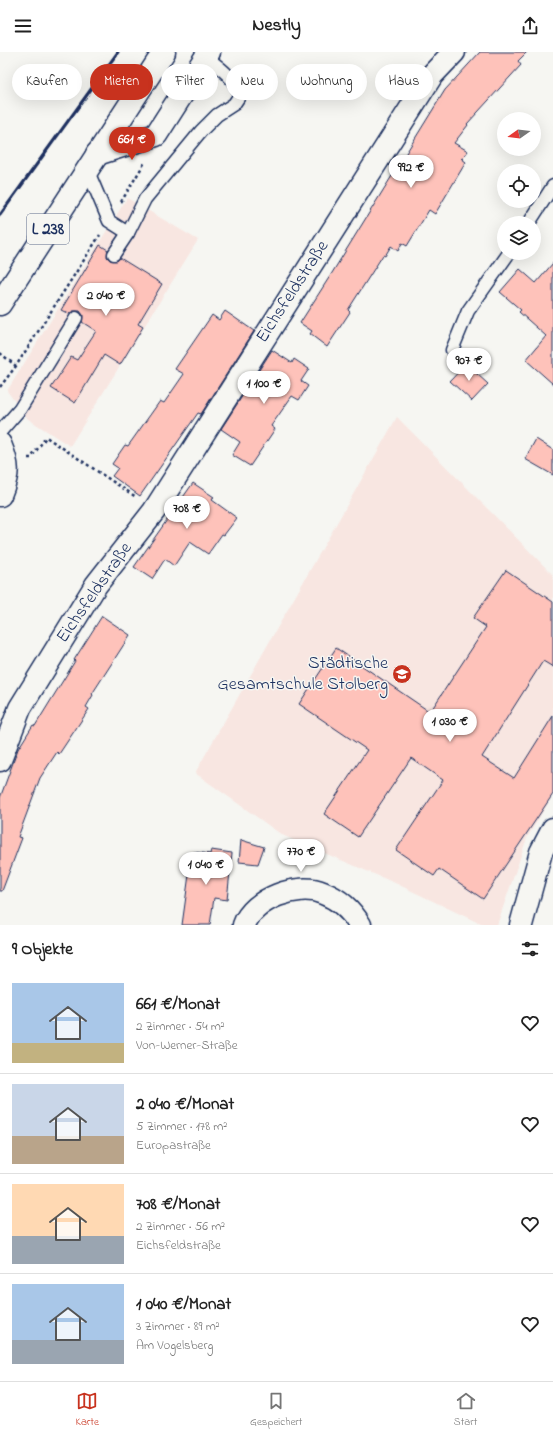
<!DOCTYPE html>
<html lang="de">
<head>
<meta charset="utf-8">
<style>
  body { margin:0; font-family:"Indie Flower",sans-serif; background:#f2f2f2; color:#222; height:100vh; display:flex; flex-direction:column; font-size:15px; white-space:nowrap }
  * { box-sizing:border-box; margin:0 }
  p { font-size:13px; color:#767676 }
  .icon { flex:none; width:22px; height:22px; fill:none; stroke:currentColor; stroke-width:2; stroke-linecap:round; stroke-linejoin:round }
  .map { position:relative; height:873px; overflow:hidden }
  .drawer { display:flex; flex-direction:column; background:#fff; flex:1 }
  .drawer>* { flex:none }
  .banner { position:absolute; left:12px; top:12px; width:529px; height:36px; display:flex; gap:8px }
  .needle { width:26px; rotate:256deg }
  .buttons { position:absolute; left:497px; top:60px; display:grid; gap:8px }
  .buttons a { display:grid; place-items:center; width:44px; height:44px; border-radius:50%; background:#fff; box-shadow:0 4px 16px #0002; font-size:20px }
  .price { position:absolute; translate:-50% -34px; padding:0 9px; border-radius:14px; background:#fff; color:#222; font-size:13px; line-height:26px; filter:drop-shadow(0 1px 2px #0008) }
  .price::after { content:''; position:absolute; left:50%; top:24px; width:12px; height:9px; margin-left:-6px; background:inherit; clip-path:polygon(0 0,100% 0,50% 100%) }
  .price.on { background:#c8321e; color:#fff }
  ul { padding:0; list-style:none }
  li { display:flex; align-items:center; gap:12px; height:100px; padding:0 12px }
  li+li { border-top:1px solid #e0e0e0 }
  li span { display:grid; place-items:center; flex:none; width:112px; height:80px; border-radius:0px; color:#555 }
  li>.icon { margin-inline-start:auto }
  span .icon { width:48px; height:48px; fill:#fffc; stroke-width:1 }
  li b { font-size:17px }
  h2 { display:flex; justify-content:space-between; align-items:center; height:48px; padding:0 12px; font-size:17px }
  .chip { padding:0 14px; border-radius:18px; background:#fff; box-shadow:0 4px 16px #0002; font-size:14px; line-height:36px }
  .chip.on { background:#c8321e; color:#fff }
  header { display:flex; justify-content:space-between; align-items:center; height:52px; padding:0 12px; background:#fff; font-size:18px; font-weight:700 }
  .tab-bar { display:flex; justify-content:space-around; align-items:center; height:56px; border-top:1px solid #e0e0e0; background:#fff; font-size:11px; color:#767676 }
  .tab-bar a { display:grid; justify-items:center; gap:2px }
  .tab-bar .on { color:#c8321e }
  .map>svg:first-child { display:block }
  .built { fill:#f8e6e1 }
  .building { fill:#fec2ba; stroke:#1b2f5e }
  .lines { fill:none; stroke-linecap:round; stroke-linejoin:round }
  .lane-casing { stroke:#1b2f5e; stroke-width:15 }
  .street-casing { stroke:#1b2f5e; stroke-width:25 }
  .secondary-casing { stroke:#1b2f5e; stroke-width:25 }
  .primary-casing { stroke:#1b2f5e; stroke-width:25 }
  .path { stroke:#1b2f5e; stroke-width:2.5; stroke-dasharray:3 3; stroke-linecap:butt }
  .lane { stroke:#f6f6f2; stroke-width:12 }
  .street { stroke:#f6f6f2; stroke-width:22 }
  .secondary { stroke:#f6f6f2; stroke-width:22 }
  .primary { stroke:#f6f6f2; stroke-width:22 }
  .rail { stroke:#1b2f5e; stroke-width:3 }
  .labels { text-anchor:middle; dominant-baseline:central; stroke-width:3; stroke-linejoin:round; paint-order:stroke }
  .shield { fill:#f6f6f2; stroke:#5d6b8a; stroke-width:1 }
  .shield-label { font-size:17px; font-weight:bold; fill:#1b2f5e }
  .street-label { font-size:18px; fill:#1b2f5e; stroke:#f6f6f2 }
  .poi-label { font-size:18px; fill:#1b2f5e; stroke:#f6f6f2; text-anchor:end }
</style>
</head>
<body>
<header><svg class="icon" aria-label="menu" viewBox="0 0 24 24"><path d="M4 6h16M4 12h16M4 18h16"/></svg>Nestly<svg class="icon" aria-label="share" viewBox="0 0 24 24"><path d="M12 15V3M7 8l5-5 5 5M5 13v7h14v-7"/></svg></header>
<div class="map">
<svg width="553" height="873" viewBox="0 0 553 873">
  <rect width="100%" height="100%" fill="#f6f6f2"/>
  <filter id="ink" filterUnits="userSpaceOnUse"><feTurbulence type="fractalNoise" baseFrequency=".025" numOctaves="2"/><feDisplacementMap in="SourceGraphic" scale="8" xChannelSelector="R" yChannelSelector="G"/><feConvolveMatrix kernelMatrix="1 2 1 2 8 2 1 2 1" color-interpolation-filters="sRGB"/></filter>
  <g filter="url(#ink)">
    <!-- built -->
    <g class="built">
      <path d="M127 146 198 188 70 394 28 367 7 339Z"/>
      <path d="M397 365 553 523V743L527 786 497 873H483L395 831 282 783 195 721Z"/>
    </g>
    <!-- building -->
    <g class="building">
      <path d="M480 0H527L518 9 521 13 467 72 468 73 454 91 468 99 462 107 466 110 435 162 429 158 407 194 402 191 398 199 391 194 385 204 383 203 348 258 350 260 327 295 310 282 312 279 300 271 332 221 445 38Z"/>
      <path d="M100 193 108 198 107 205 110 208 117 209 120 206 162 232 138 272 143 275 120 313 104 303 75 351 51 336 71 305 77 308 96 279 82 270 83 263 80 259H73L69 262 61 258Z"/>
      <path d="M553 211V332L526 308 546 284 519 260 521 258 500 240 520 217 536 231Z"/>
      <path d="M225 259 254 279 201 362 198 361 140 444 112 424 118 416 112 412 125 393 128 394 160 349 164 351 184 322 175 317 212 263 219 268Z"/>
      <path d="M272 298 292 311 294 307 309 317 301 329 308 334 299 348 292 344 271 374 275 377 250 414 232 403 240 390 221 377Z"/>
      <path d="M466 312 488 332 472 349 450 329Z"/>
      <path d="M536 387 553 398V423L525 407Z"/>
      <path d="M193 431 214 445 212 448 237 466 224 483 222 482 208 502 190 490 174 514 165 507 152 527 134 515Z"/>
      <path d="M506 518 553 550V615L543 609 482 705 514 726 553 664V742L483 847 439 817 434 824 396 798 443 728 411 706 358 785 324 762 367 698 299 652 336 596 430 660 486 575 473 566Z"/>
      <path d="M102 564 130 583 92 642 93 643 86 655 89 657 59 702 57 700 40 726 18 785 22 786 2 839H0V746L18 697 33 673 35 674 75 609 74 608Z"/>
      <path d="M241 788 264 795 258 812 239 810Z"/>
      <path d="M211 798 232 801 227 848 214 846 210 873H182L192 801H193L194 800 210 802Z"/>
    </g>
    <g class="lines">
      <defs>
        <g id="lane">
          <path d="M87 117 109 169 128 181"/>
          <path d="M529 171 553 134"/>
          <path d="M114 202 128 181 145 147 201 79 217 63 234 52 240 43C235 26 219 15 206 5"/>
          <path d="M452 298 468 259 509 201"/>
          <path d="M0 380 20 357 76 266"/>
        </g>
        <g id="street">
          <path d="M97 102 156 83 209 0"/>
          <path d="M0 708 20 656 96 533 154 459 432 23 454 0"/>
          <path d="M244 873C253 847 298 830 323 841 339 847 351 858 360 873"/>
          <path d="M521 873 541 800 553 777"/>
        </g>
        <path id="secondary" d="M0 392C9 414 9 421 0 443"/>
        <path id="primary" d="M0 252 164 0"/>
      </defs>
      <!-- lane casing -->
      <use href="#lane" class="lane-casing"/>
      <!-- street casing -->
      <use href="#street" class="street-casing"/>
      <!-- secondary casing -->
      <use href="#secondary" class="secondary-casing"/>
      <!-- primary casing -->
      <use href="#primary" class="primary-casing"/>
      <!-- path -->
      <g class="path">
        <path d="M121 150 145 110"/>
        <path d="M0 301 16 314"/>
        <path d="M0 335 16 314 100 183"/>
        <path d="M28 406H31L46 385 136 445"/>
      </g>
      <!-- lane -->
      <use href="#lane" class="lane"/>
      <!-- street -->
      <use href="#street" class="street"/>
      <!-- secondary -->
      <use href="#secondary" class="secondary"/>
      <!-- primary -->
      <use href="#primary" class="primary"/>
      <!-- rail -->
      <path class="rail" d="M0 163 118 0"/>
    </g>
  </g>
  <!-- icons -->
  <defs>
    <symbol id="school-disc" viewBox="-11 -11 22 22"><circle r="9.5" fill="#c8321e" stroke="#f6f6f2"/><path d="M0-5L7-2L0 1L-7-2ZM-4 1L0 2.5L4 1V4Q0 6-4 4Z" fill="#fff"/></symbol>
  </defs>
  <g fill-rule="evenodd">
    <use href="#school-disc" x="391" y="611" width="22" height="22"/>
  </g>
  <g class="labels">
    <!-- shield labels -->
    <rect class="shield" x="27" y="162" width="42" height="30" rx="3"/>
    <g class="shield-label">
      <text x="48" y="177">L 238</text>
    </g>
    <!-- street labels -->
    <g class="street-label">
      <text transform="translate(293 240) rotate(-57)">Eichsfeldstraße</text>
      <text transform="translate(95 541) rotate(-55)">Eichsfeldstraße</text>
    </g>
    <!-- poi labels -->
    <g class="poi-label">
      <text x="388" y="612">Städtische<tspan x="388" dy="21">Gesamtschule Stolberg</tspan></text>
    </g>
  </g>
</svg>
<div class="buttons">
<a><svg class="needle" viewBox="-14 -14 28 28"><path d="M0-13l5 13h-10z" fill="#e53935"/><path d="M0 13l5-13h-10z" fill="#767676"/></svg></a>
<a><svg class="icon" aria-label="locate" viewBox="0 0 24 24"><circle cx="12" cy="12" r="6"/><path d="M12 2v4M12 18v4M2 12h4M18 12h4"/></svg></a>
<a><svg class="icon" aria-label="layers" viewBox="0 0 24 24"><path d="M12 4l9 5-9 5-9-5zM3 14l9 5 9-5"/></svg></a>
</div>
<b class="price on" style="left:132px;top:109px">661 €</b>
<b class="price" style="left:411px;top:137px">992 €</b>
<b class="price" style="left:106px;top:265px">2 040 €</b>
<b class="price" style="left:469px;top:330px">907 €</b>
<b class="price" style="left:264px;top:353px">1 100 €</b>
<b class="price" style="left:187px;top:478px">708 €</b>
<b class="price" style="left:450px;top:691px">1 030 €</b>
<b class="price" style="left:301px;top:821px">770 €</b>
<b class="price" style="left:206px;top:834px">1 040 €</b>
<div class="banner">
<a class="chip">Kaufen</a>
<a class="chip on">Mieten</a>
<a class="chip">Filter</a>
<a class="chip">Neu</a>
<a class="chip">Wohnung</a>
<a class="chip">Haus</a>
</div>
</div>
<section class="drawer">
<h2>9 Objekte<svg class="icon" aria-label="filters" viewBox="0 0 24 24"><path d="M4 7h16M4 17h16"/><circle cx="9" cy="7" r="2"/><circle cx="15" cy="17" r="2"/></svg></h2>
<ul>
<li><span style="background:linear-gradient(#a9c7e8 75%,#c2b280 0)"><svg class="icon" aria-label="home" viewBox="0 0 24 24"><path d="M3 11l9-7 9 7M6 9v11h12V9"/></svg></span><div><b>661 €/Monat</b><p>2 Zimmer · 54 m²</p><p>Von-Werner-Straße</p></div><svg class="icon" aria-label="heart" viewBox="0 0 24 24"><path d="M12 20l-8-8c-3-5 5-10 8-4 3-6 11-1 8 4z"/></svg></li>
<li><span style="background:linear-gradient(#c9d6e8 65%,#b9a48a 0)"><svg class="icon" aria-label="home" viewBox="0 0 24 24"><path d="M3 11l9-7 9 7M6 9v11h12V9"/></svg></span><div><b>2 040 €/Monat</b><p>5 Zimmer · 178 m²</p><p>Europastraße</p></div><svg class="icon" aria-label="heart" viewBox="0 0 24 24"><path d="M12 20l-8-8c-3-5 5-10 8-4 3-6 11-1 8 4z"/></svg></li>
<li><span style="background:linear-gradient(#ffd9b3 65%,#9aa5b1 0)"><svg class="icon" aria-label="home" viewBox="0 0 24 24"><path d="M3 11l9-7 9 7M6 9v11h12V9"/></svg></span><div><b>708 €/Monat</b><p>2 Zimmer · 56 m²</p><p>Eichsfeldstraße</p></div><svg class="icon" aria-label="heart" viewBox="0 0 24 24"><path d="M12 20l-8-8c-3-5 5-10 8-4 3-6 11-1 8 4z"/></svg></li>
<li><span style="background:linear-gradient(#a9c7e8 70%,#9aa5b1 0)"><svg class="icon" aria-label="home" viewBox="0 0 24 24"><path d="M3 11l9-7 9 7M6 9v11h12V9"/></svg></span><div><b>1 040 €/Monat</b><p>3 Zimmer · 89 m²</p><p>Am Vogelsberg</p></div><svg class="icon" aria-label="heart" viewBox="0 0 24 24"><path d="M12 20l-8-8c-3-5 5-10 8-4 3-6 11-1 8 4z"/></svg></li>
</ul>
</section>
<nav class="tab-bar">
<a class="on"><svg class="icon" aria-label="map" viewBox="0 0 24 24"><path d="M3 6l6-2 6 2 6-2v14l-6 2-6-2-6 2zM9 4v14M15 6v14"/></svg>Karte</a>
<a><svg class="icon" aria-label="saved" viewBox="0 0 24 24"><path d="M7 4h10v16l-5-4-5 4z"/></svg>Gespeichert</a>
<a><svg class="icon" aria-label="home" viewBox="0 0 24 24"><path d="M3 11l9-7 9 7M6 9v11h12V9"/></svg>Start</a>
</nav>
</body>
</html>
